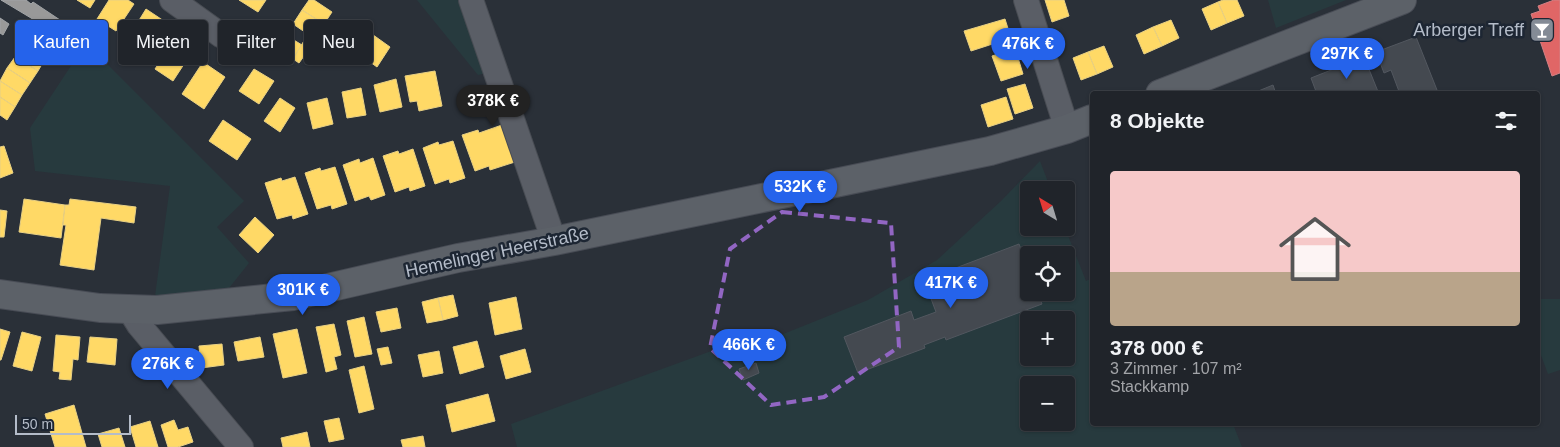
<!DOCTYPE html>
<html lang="de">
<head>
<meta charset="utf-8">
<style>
  body { margin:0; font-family:Helvetica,sans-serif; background:#2d3036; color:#f1f3f6; height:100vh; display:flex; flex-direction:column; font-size:19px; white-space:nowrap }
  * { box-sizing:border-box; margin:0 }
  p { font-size:16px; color:#a2a4a8 }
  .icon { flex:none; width:28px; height:28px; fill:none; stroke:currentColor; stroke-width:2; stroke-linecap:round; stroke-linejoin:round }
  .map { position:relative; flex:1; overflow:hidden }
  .panel { position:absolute; left:1090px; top:91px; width:450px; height:335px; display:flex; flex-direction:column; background:#20242a; border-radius:5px; box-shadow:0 1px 4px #0004,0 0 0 1px #3d4147 }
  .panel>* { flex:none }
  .top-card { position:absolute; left:15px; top:20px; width:475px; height:45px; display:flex; gap:10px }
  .needle { width:32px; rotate:322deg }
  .buttons { position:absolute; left:1020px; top:181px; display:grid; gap:10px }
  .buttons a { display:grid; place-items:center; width:55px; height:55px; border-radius:5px; background:#20242a; box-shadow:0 1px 4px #0004,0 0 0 1px #3d4147; font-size:25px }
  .scale { position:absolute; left:15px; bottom:12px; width:116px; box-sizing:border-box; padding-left:5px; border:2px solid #b4bcc9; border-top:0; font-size:14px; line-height:18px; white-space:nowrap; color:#b4bcc9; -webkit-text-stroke:4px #1d2633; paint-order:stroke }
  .price { position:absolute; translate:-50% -42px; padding:0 11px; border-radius:18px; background:#2563eb; color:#fff; font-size:16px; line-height:32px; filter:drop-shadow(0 1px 2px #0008) }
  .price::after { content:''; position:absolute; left:50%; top:30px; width:15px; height:11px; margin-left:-8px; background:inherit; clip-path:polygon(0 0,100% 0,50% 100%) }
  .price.selected { background:#222; color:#fff }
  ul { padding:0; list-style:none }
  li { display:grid; align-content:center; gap:10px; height:265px; padding:0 20px }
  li+li { border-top:1px solid #3d4147 }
  li span { display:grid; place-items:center; height:155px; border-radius:5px; color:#555 }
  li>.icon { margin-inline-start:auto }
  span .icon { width:90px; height:90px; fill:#fffc; stroke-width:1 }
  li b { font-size:21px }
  h2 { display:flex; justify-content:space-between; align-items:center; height:60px; padding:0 20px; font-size:21px }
  .chip { padding:0 18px; border-radius:5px; background:#20242a; box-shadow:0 1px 4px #0004,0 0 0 1px #3d4147; font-size:18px; line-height:45px }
  .chip.selected { background:#2563eb; color:#fff }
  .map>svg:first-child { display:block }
  .green { fill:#273a3e; fill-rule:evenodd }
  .homes { fill:#ffd966; stroke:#e8d084 }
  .shops { fill:#e06666; stroke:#d38084 }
  .industry { fill:#999; stroke:#a1a4a7 }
  .building { fill:#444950; stroke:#52575f }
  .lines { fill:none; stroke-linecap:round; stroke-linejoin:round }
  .minor-casing { stroke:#484c53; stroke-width:26 }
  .major-casing { stroke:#484c55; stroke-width:30 }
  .minor { stroke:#5a5e66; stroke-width:24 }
  .major { stroke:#5c6168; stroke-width:28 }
  .marked { fill:none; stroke:#9266c3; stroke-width:4; stroke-dasharray:10 6; stroke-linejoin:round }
  .labels { text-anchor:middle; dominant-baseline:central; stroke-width:5; stroke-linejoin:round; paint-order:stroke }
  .poi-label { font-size:18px; fill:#b4bcc9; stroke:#1d2633; text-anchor:end }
  .street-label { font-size:18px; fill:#b4bcc9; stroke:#1d2633 }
</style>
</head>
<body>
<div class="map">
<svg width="1560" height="447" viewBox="0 0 1560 447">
  <rect width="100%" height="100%" fill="#2a3038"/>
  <!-- green -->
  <g class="green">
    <path d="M417 0H467L491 72 478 75Z"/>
    <path d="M1268 0H1346L1276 28Z"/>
    <path d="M86 43 244 201 217 227 249 263 225 293 203 296H155L170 186 35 171 30 128Z"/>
    <path d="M1040 161 1051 190H1029V228H1065L1086 281 1092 278V424H1233L1242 447H517L511 424 747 338 751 347 868 300 937 260 1001 201ZM1029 255H1066V292H1029ZM1029 320H1066V358H1029ZM1029 385H1066V422H1029Z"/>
    <path d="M1560 299V370L1548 374 1538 347V299Z"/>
  </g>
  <!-- homes -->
  <g class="homes">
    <path d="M77 0H95L90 8Z"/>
    <path d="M109 0H128L134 4 116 31 97 19Z"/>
    <path d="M239 0H266L258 12Z"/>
    <path d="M309 0H314L332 12 324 24 302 10Z"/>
    <path d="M1045 0H1064L1069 16 1052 22Z"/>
    <path d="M1223 0H1237L1244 16 1227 23 1218 2Z"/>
    <path d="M1218 2 1227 23 1211 30 1202 9Z"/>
    <path d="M146 9 170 25 158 45 133 30Z"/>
    <path d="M302 10 324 24 315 39 293 24Z"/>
    <path d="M1005 19 1011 38 971 51 964 31Z"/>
    <path d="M1171 20 1179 38 1162 46 1153 27Z"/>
    <path d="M360 26 376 37 363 57 347 47Z"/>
    <path d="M1153 27 1162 46 1144 54 1136 35Z"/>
    <path d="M279 31 302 45 290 64 268 49Z"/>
    <path d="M31 32 53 46 45 59 23 45Z"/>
    <path d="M376 37 390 47 377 67 363 57Z"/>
    <path d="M305 39 325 52 320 61 307 52 299 63 293 59Z"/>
    <path d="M23 45 45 59 38 71 15 57Z"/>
    <path d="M170 46 188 58 173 81 155 69Z"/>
    <path d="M1104 46 1113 67 1097 74 1088 52Z"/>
    <path d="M1015 48 1023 74 1001 81 992 56Z"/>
    <path d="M1088 52 1097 74 1081 80 1073 58Z"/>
    <path d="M15 57 38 71 30 83 7 68Z"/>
    <path d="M203 62 225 77 204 109 182 94Z"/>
    <path d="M7 68 30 83 22 95 0 81Z"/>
    <path d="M254 69 274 81 259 104 239 91Z"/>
    <path d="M435 71 442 106 419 111 417 101 410 102 405 76Z"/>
    <path d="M396 79 402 107 380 112 374 85Z"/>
    <path d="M0 81 22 95 15 107 0 97Z"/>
    <path d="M1025 84 1033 108 1015 114 1007 89Z"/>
    <path d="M361 88 366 115 347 118 342 92Z"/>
    <path d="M0 97 15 107 7 120 0 115Z"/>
    <path d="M1006 97 1013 119 988 127 981 105Z"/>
    <path d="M280 98 295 108 280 132 264 121Z"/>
    <path d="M327 98 333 124 313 129 307 103Z"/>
    <path d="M223 120 251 139 237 160 209 141Z"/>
    <path d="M502 125 515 162 490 170 489 166 475 171 462 135 478 130 479 133Z"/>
    <path d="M453 141 465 178 450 183 449 179 435 184 423 148 438 142 439 145Z"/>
    <path d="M4 146 13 173 0 178V147Z"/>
    <path d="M413 149 425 186 410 191 409 187 395 192 383 156 398 151 399 154Z"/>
    <path d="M373 158 385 195 371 200 369 196 355 201 343 165 359 159 360 163Z"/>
    <path d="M335 167 347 204 332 209 331 205 317 209 305 173 320 168 321 171Z"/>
    <path d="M295 177 308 214 293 219 292 215 277 219 265 183 281 178 282 181Z"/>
    <path d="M24 199 65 205 61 238 19 232Z"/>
    <path d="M70 199 136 207 134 223 101 218 94 270 60 265 66 225H63L65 205H69Z"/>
    <path d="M0 210 7 211 4 237H0Z"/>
    <path d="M255 217 274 235 258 253 239 235Z"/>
    <path d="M453 295 458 316 443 320 438 298Z"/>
    <path d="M516 297 522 329 495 335 489 303Z"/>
    <path d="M438 298 443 320 427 323 422 302Z"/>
    <path d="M397 308 401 328 381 332 376 312Z"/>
    <path d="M364 317 372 354 355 357 347 321Z"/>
    <path d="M334 324 341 355 334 357 337 369 326 372 316 327Z"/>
    <path d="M0 329 10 332 1 360H0Z"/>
    <path d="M297 329 307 373 283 378 273 334Z"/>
    <path d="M22 332 41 337 32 371 13 366Z"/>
    <path d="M56 335 80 337 78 360 73 359 71 380 59 379 60 372 53 371Z"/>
    <path d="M90 337 117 339 115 365 87 362Z"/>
    <path d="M260 337 264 357 238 361 234 342Z"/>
    <path d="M477 341 484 367 460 374 453 347Z"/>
    <path d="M222 344 224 365 201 368 199 346Z"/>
    <path d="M388 347 392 363 381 365 377 349Z"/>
    <path d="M525 349 531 372 506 379 500 356Z"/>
    <path d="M439 351 443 373 423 377 418 355Z"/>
    <path d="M364 366 374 409 359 413 349 370Z"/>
    <path d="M488 394 495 421 452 432 446 405Z"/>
    <path d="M74 405 86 447H55L45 414Z"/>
    <path d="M339 418 344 439 329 442 324 421Z"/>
    <path d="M174 420 178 430 188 427 193 442 178 447H168L161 425Z"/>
    <path d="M150 421 158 447H136L130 427Z"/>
    <path d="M119 428 125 447H102L98 434Z"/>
    <path d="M307 432 310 447H283L281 438Z"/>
    <path d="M423 436 425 447H403L401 440Z"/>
  </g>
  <!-- shops -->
  <path class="shops" d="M1554 0H1560V73L1552 76 1531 14 1540 11 1538 6Z"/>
  <!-- industry -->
  <g class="industry">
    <path d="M1 0H26L31 4 33 2 63 22 56 33Z"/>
    <path d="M0 18 9 24 3 35 0 33Z"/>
  </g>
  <!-- building -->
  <g class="building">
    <path d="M1416 37 1437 90 1427 94H1400L1391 70 1384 73 1376 52Z"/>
    <path d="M1364 57 1379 94H1317L1311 78Z"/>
    <path d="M1273 85 1276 94H1251Z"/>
    <path d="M1019 244 1029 269V292H1037L1042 304 946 340 945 337 924 345 925 348 858 373 844 337 911 311 914 320 936 312 924 280Z"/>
    <path d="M756 363 759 373 743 380 739 369Z"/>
  </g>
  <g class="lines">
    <defs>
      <g id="minor">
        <path d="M172 0 222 36"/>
        <path d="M471 0 554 241"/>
        <path d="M1026 0 1067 129"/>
        <path d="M129 309 139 325 241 447"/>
      </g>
      <g id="major">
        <path d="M1160 94 1402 0"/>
        <path d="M0 294 100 308 157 310 293 296 458 258 554 241 990 151 1067 129 1092 119"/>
      </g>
    </defs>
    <!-- minor casing -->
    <use href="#minor" class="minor-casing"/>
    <!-- major casing -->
    <use href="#major" class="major-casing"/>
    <!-- minor -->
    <use href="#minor" class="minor"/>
    <!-- major -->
    <use href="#major" class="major"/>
  </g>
  <!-- marked area -->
  <path class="marked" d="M782 212 891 223 899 347 824 397 771 405 710 348 730 249Z"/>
  <!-- icons -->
  <defs>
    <symbol id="bar-square" viewBox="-11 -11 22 22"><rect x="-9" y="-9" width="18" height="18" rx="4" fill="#848b96" stroke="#1d2633"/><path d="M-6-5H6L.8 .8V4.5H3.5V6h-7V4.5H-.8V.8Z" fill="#fff"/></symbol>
  </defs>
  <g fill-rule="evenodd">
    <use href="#bar-square" x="1528" y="16" width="28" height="28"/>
  </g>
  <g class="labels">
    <!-- poi labels -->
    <g class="poi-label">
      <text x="1524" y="30">Arberger Treff</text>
    </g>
    <!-- street labels -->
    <g class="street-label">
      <text transform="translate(497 252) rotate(-12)">Hemelinger Heerstraße</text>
    </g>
  </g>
</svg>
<div class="buttons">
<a><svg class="needle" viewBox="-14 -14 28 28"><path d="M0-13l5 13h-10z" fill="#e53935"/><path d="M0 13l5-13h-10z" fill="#a2a4a8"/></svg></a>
<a><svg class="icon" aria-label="locate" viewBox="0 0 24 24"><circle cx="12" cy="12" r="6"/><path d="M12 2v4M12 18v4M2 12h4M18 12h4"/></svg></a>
<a>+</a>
<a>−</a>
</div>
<div class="scale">50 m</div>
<b class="price" style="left:1028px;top:70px">476K €</b>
<b class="price" style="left:1347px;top:80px">297K €</b>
<b class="price selected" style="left:493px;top:127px">378K €</b>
<b class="price" style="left:800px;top:213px">532K €</b>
<b class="price" style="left:951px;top:309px">417K €</b>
<b class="price" style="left:303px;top:316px">301K €</b>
<b class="price" style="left:749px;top:371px">466K €</b>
<b class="price" style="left:168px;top:390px">276K €</b>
<div class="top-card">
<a class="chip selected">Kaufen</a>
<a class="chip">Mieten</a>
<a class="chip">Filter</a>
<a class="chip">Neu</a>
</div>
<section class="panel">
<h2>8 Objekte<svg class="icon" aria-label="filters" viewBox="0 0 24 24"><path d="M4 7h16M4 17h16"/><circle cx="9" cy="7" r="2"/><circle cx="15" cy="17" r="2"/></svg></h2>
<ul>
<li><span style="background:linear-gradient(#f6c9c9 65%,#b9a48a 0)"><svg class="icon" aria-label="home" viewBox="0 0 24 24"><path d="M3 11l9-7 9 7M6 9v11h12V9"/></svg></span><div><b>378 000 €</b><p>3 Zimmer · 107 m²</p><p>Stackkamp</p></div></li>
</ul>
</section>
</div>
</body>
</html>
